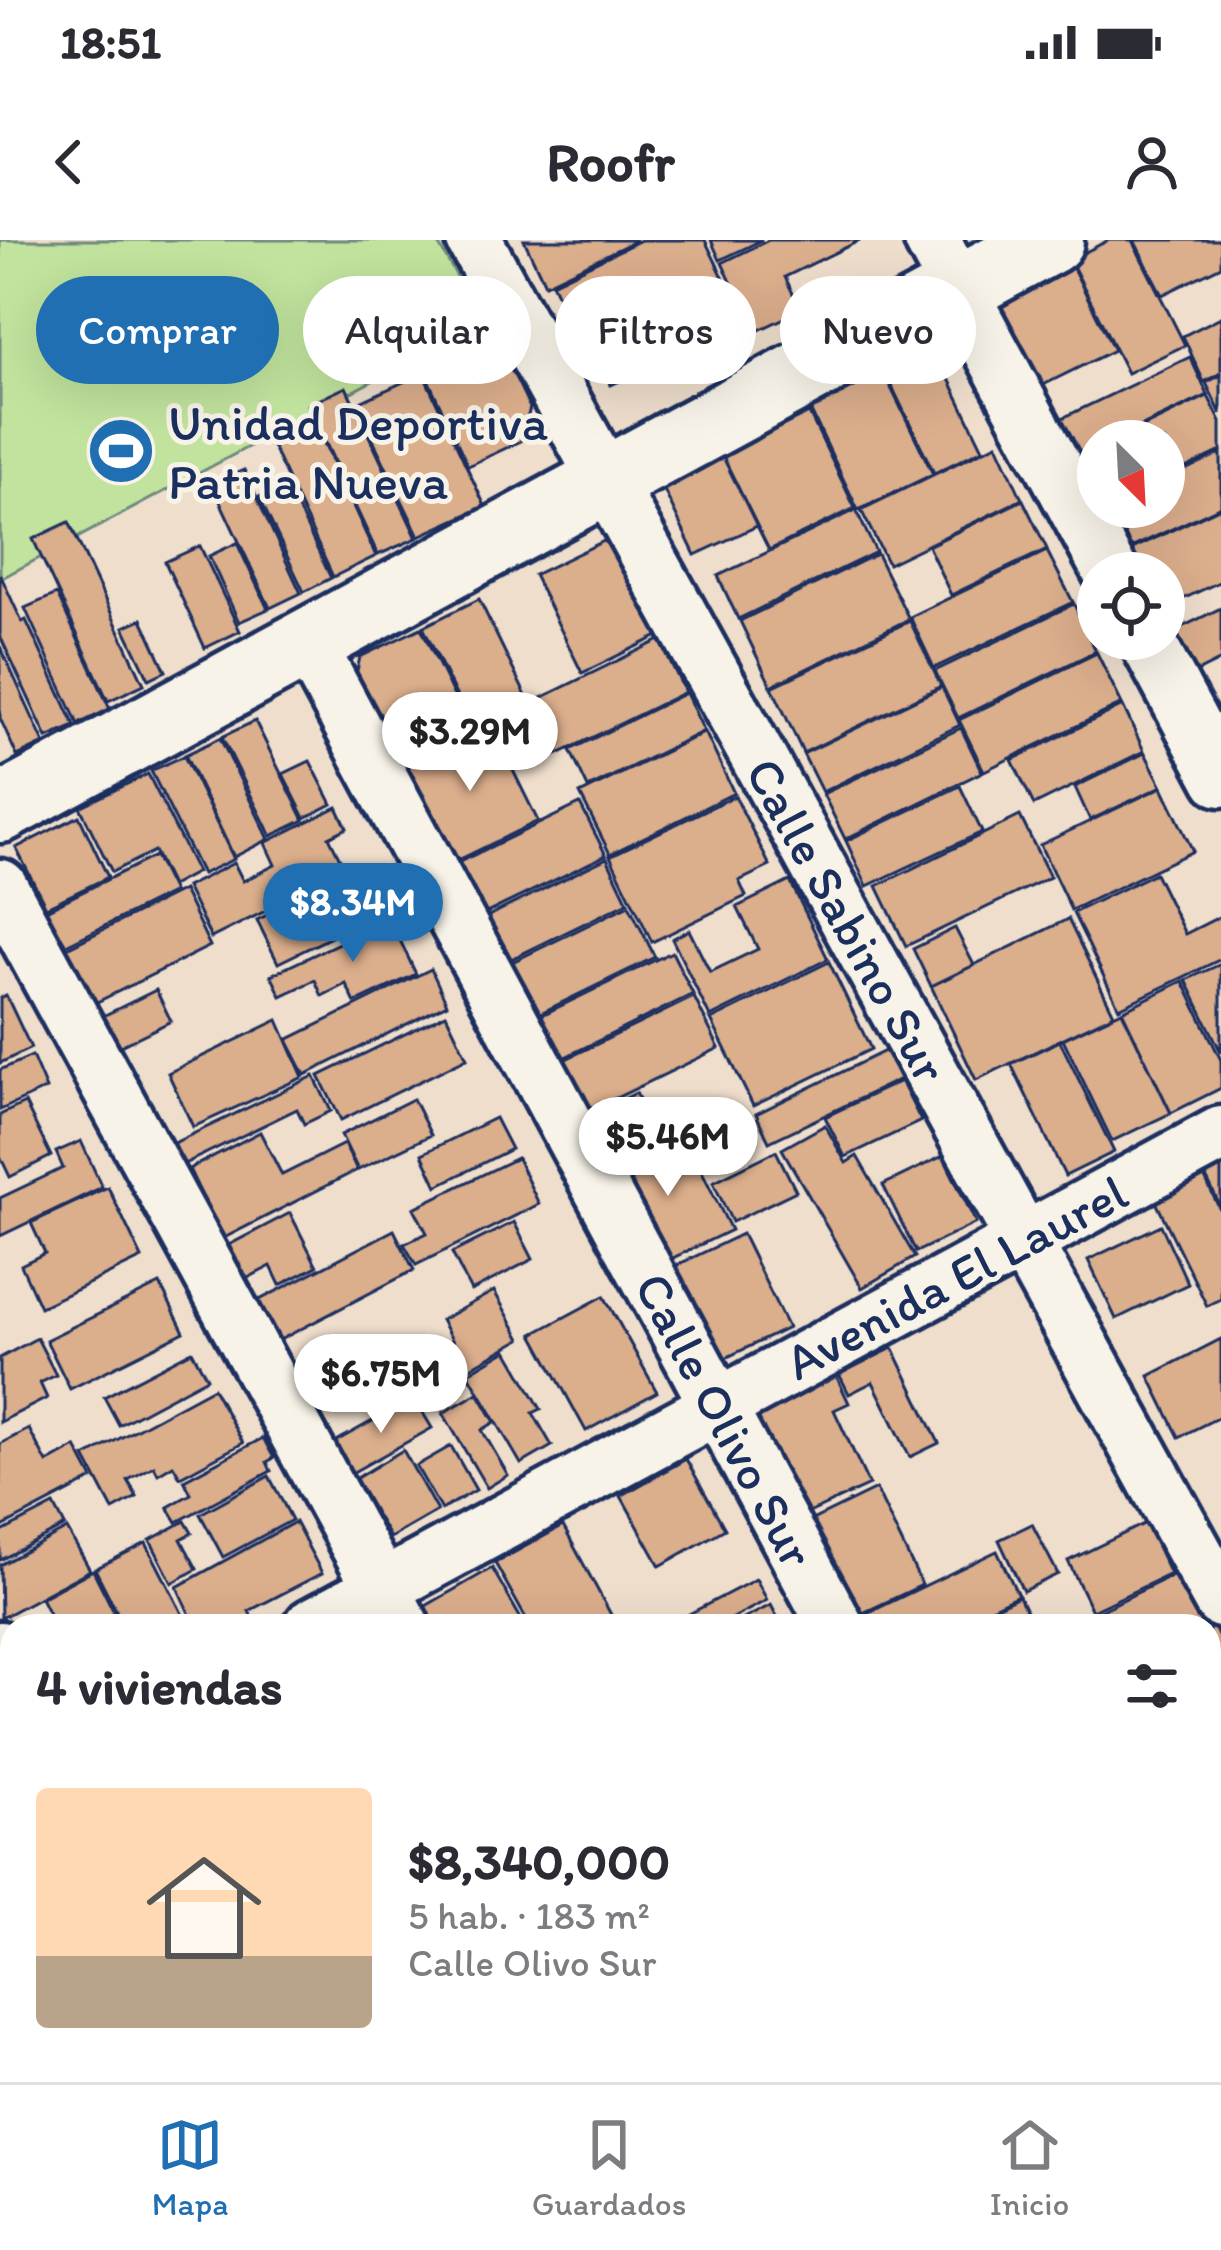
<!DOCTYPE html>
<html lang="es">
<head>
<meta charset="utf-8">
<style>
  body { margin:0; font-family:Itim,sans-serif; background:#f7f7f7; color:#2b2b33; height:100vh; display:flex; flex-direction:column; font-size:45px; white-space:nowrap }
  * { box-sizing:border-box; margin:0 }
  p { font-size:39px; color:#7c7c81 }
  .icon { flex:none; width:66px; height:66px; fill:none; stroke:currentColor; stroke-width:2; stroke-linecap:round; stroke-linejoin:round }
  .map { position:relative; flex:1; overflow:hidden }
  .details { position:absolute; left:0px; top:1374px; width:1221px; height:468px; display:flex; flex-direction:column; background:#fff; border-radius:36px 36px 0 0; box-shadow:0 12px 48px #0002 }
  .details>* { flex:none }
  .banner { position:absolute; left:36px; top:36px; width:1149px; height:108px; display:flex; gap:24px }
  .needle { width:78px; rotate:156deg }
  .tools { position:absolute; left:1077px; top:180px; display:grid; gap:24px }
  .tools a { display:grid; place-items:center; width:108px; height:108px; border-radius:50%; background:#fff; box-shadow:0 12px 48px #0002; font-size:60px }
  .price { position:absolute; translate:-50% -102px; padding:0 27px; border-radius:42px; background:#fff; color:#222; font-size:39px; line-height:78px; filter:drop-shadow(0 3px 6px #0008) }
  .price::after { content:''; position:absolute; left:50%; top:72px; width:36px; height:27px; margin-left:-18px; background:inherit; clip-path:polygon(0 0,100% 0,50% 100%) }
  .price.current { background:#1f6fb2; color:#fff }
  ul { padding:0; list-style:none }
  li { display:flex; align-items:center; gap:36px; height:300px; padding:0 36px }
  li+li { border-top:3px solid #e1e1e2 }
  li span { display:grid; place-items:center; flex:none; width:336px; height:240px; border-radius:12px; color:#555 }
  li>.icon { margin-inline-start:auto }
  span .icon { width:144px; height:144px; fill:#fffc; stroke-width:1 }
  li b { font-size:51px }
  h2 { display:flex; justify-content:space-between; align-items:center; height:144px; padding:0 36px; font-size:51px }
  .chip { padding:0 42px; border-radius:54px; background:#fff; box-shadow:0 12px 48px #0002; font-size:42px; line-height:108px }
  .chip.current { background:#1f6fb2; color:#fff }
  .status { display:flex; justify-content:space-between; align-items:center; height:84px; padding:0 60px; background:#fff; direction:ltr }
  .status svg { height:33px; fill:currentColor }
  header { display:flex; justify-content:space-between; align-items:center; height:156px; padding:0 36px; background:#fff; font-size:54px; font-weight:800 }
  .menu { display:flex; justify-content:space-around; align-items:center; height:168px; border-top:3px solid #e1e1e2; background:#fff; font-size:33px; color:#7c7c81 }
  .menu a { display:grid; justify-items:center; gap:6px }
  .menu .current { color:#1f6fb2 }
  .map>svg:first-child { display:block }
  .green { fill:#c1e39d; stroke:#6e897e; stroke-width:3 }
  .building { fill:#dbae8c; stroke:#1b2f5e; stroke-width:3 }
  .lines { fill:none; stroke-linecap:round; stroke-linejoin:round }
  .street-casing { stroke:#1b2f5e; stroke-width:63 }
  .secondary-casing { stroke:#1b2f5e; stroke-width:75 }
  .street { stroke:#f7f3e8; stroke-width:54 }
  .secondary { stroke:#f7f3e8; stroke-width:66 }
  .labels { text-anchor:middle; dominant-baseline:central; stroke-width:10; stroke-linejoin:round; paint-order:stroke }
  .poi-label { font-size:51px; fill:#1b2f5e; stroke:#f7f3e8; text-anchor:start }
  .street-label { font-size:51px; fill:#1b2f5e; stroke:#f7f3e8 }
</style>
</head>
<body>
<div class="status"><b>18:51</b><svg viewBox="0 0 49 12"><path d="M0 12V9h3v3zM5 12V6h3v6zM10 12V3h3v9zM15 12V0h3v12zM26 1h20v11H26zM47 4h2v5h-2z"/></svg></div>
<header><svg class="icon" aria-label="back" viewBox="0 0 24 24"><path d="M15 5l-7 7 7 7"/></svg>Roofr<svg class="icon" aria-label="person" viewBox="0 0 24 24"><circle cx="12" cy="8" r="4"/><path d="M4 21q1-7 8-7t8 7"/></svg></header>
<div class="map">
<svg width="1221" height="1842" viewBox="0 0 1221 1842">
  <rect width="100%" height="100%" fill="#efdecc"/>
  <filter id="ink" filterUnits="userSpaceOnUse"><feTurbulence type="fractalNoise" baseFrequency=".00833" numOctaves="2"/><feDisplacementMap in="SourceGraphic" scale="24" xChannelSelector="R" yChannelSelector="G"/><feConvolveMatrix kernelMatrix="1 2 1 2 8 2 1 2 1" color-interpolation-filters="sRGB"/></filter>
  <g filter="url(#ink)">
    <!-- green -->
    <path class="green" d="M0 0H436L483 82 0 339Z"/>
    <!-- building -->
    <g class="building">
      <path d="M524 0H637L545 44Z"/>
      <path d="M641 0H705L725 41 583 109 552 43Z"/>
      <path d="M711 0H762L720 20Z"/>
      <path d="M769 0H861L785 37 801 70 755 92 722 23Z"/>
      <path d="M1109 0H1132L1185 105 1127 133 1070 20Z"/>
      <path d="M1134 0H1221V26L1162 55Z"/>
      <path d="M1069 20 1114 110 1029 152 984 63Z"/>
      <path d="M1221 77V133L1204 142 1183 96Z"/>
      <path d="M635 86 654 125 611 145 592 106Z"/>
      <path d="M497 98 530 168 521 201 468 226 425 133Z"/>
      <path d="M917 104 936 112 983 209 934 233 880 122Z"/>
      <path d="M1190 117 1208 155 1110 201H1098V207L1068 221 1050 184Z"/>
      <path d="M879 123 933 234 858 270 805 159Z"/>
      <path d="M423 133 485 266 419 296 356 164Z"/>
      <path d="M1221 135V174L1206 143Z"/>
      <path d="M346 147 417 298 378 315 308 165Z"/>
      <path d="M1208 156 1221 182V211L1164 238V201H1114Z"/>
      <path d="M809 173 855 268 769 310 722 215Z"/>
      <path d="M313 179 376 316 333 337 269 199Z"/>
      <path d="M997 204 1022 259 888 324 861 270Z"/>
      <path d="M1098 209V267L1068 223Z"/>
      <path d="M1221 213V266L1120 313 1099 271 1108 267H1164V240Z"/>
      <path d="M722 215 757 286 695 315 661 244Z"/>
      <path d="M244 230 301 353 270 368 212 244Z"/>
      <path d="M286 244 331 338 304 352 259 257Z"/>
      <path d="M1023 260 1047 309 951 355 928 306Z"/>
      <path d="M1221 267V341L1164 368V333H1129L1120 315Z"/>
      <path d="M856 270 876 312 738 379 718 336Z"/>
      <path d="M69 282 144 444 108 461 33 299Z"/>
      <path d="M604 301 616 309 658 396 582 433 534 335Z"/>
      <path d="M237 303 268 369 239 382 209 316Z"/>
      <path d="M200 306 240 391 205 408 165 322Z"/>
      <path d="M1047 311 1073 362 934 428 910 377Z"/>
      <path d="M877 314 909 379 771 446 740 381Z"/>
      <path d="M0 334 22 382 26 380 75 486 47 498 0 396Z"/>
      <path d="M57 354 110 469 78 484 25 368Z"/>
      <path d="M479 359 527 458 471 486 423 387Z"/>
      <path d="M1074 364 1096 411 958 478 935 431Z"/>
      <path d="M1221 368V420L1185 438 1164 396Z"/>
      <path d="M142 379 166 431 149 439 124 387Z"/>
      <path d="M910 381 941 446 803 513 772 447Z"/>
      <path d="M421 388 472 493 396 529 354 444 360 417Z"/>
      <path d="M660 400 685 452 554 516 529 464Z"/>
      <path d="M0 406 44 503 17 516 0 478Z"/>
      <path d="M1097 413 1122 464 984 531 959 480Z"/>
      <path d="M942 447 960 485 822 552 803 514Z"/>
      <path d="M686 453 704 491 588 548 570 510Z"/>
      <path d="M1123 466 1144 511 1034 565 1012 520Z"/>
      <path d="M507 479 516 498 501 506 538 581 446 626 400 530Z"/>
      <path d="M255 481 304 580 271 596 222 497Z"/>
      <path d="M961 488 982 532 845 599 823 554Z"/>
      <path d="M705 492 734 553 610 614 580 554Z"/>
      <path d="M220 498 269 599 234 617 185 515Z"/>
      <path d="M1145 513 1162 546 1090 580 1075 547Z"/>
      <path d="M184 516 234 619 202 634 151 531Z"/>
      <path d="M310 521 332 564 305 578 283 534Z"/>
      <path d="M148 534 197 632 171 646 154 611 112 632 80 567Z"/>
      <path d="M960 546 982 592 867 646 846 601Z"/>
      <path d="M1162 547 1193 611 1071 670 1040 605Z"/>
      <path d="M735 556 770 626 739 641 746 656 652 702 610 616Z"/>
      <path d="M580 564 606 615 472 680 447 628Z"/>
      <path d="M337 567 347 588 329 597 346 631 211 698 186 647 234 623 243 641 275 625 265 603Z"/>
      <path d="M79 576 108 637 46 667 16 608Z"/>
      <path d="M1020 576 1050 637 906 706 877 646Z"/>
      <path d="M155 616 173 652 64 706 46 670Z"/>
      <path d="M607 618 628 662 495 727 474 683Z"/>
      <path d="M364 628 384 671 278 723 257 680Z"/>
      <path d="M1155 633 1185 694 1221 676V719L1119 768 1073 673Z"/>
      <path d="M790 641 828 719 710 777 672 699 689 690 710 732 758 709 737 667Z"/>
      <path d="M183 650 210 706 91 765 63 710Z"/>
      <path d="M629 665 655 717 522 782 496 730Z"/>
      <path d="M390 679 416 734 355 763 346 744 322 756 315 740 281 756 271 735Z"/>
      <path d="M1068 679 1114 774 976 840 931 746Z"/>
      <path d="M955 688 974 725 931 746 913 709Z"/>
      <path d="M672 712 693 754 557 821 536 778Z"/>
      <path d="M829 722 871 809 753 866 711 780Z"/>
      <path d="M1221 724V812L1186 740Z"/>
      <path d="M431 729 447 764 305 835 287 800Z"/>
      <path d="M1183 741 1221 820V848L1171 873 1122 771Z"/>
      <path d="M156 750 171 781 106 813 91 782Z"/>
      <path d="M6 755 31 808 0 823V758Z"/>
      <path d="M694 757 719 808 583 874 558 823Z"/>
      <path d="M1122 771 1171 873 1112 901 1063 799Z"/>
      <path d="M446 774 467 818 341 880 319 836Z"/>
      <path d="M278 780 303 837 193 887 168 833Z"/>
      <path d="M1060 801 1114 912 1065 936 1011 824Z"/>
      <path d="M887 810 900 839 769 902 756 874Z"/>
      <path d="M32 816 46 849 0 870V830Z"/>
      <path d="M314 836 331 871 304 884 297 869 182 925 172 904Z"/>
      <path d="M901 841 921 881 845 917 825 877Z"/>
      <path d="M636 853 658 898 599 927 577 882Z"/>
      <path d="M413 859 431 895 358 930 341 895Z"/>
      <path d="M25 863 51 916 10 937 0 916V875Z"/>
      <path d="M495 878 511 909 437 946 422 914Z"/>
      <path d="M825 885 846 923 857 916 915 1017 862 1048 782 909Z"/>
      <path d="M682 891 731 990 654 1027 606 927Z"/>
      <path d="M260 892 282 935 344 904 357 930 222 999 189 929Z"/>
      <path d="M81 901 102 947 0 996V958L63 928 56 912Z"/>
      <path d="M776 911 796 951 732 982 713 942Z"/>
      <path d="M943 916 976 983 916 1012 883 945Z"/>
      <path d="M517 918 539 964 416 1025 404 1004 427 993 414 968Z"/>
      <path d="M1221 925V968L1204 933Z"/>
      <path d="M1203 934 1221 972V1059L1207 1066 1154 958Z"/>
      <path d="M108 947 142 1018 40 1067 21 1025 45 1013 31 983Z"/>
      <path d="M290 973 317 1026 280 1045 271 1026 244 1040 227 1006Z"/>
      <path d="M514 982 533 1019 471 1051 452 1013Z"/>
      <path d="M1161 985 1188 1044 1116 1079 1088 1020Z"/>
      <path d="M394 990 414 1030 272 1104 252 1064Z"/>
      <path d="M742 994 788 1088 713 1124 667 1030Z"/>
      <path d="M160 1044 184 1092 70 1149 46 1100Z"/>
      <path d="M494 1051 521 1099 468 1129 441 1080Z"/>
      <path d="M604 1056 657 1152 586 1191 533 1094Z"/>
      <path d="M37 1098 56 1135 40 1143 47 1158 0 1182V1118Z"/>
      <path d="M1221 1099V1176L1179 1197 1149 1136Z"/>
      <path d="M893 1108 939 1203 910 1217 873 1142 849 1154 839 1134Z"/>
      <path d="M507 1110 541 1169 533 1173 552 1206 521 1224 468 1133Z"/>
      <path d="M192 1111 207 1138 119 1185 104 1157Z"/>
      <path d="M835 1133 849 1163 834 1170 869 1245 802 1276 752 1173Z"/>
      <path d="M213 1148 243 1203 180 1237 173 1225 158 1234 154 1226 128 1240 137 1257 113 1270 85 1217Z"/>
      <path d="M478 1153 495 1182 482 1190 508 1235 487 1248 443 1173Z"/>
      <path d="M414 1158 432 1188 348 1235 331 1204Z"/>
      <path d="M29 1189 47 1223 76 1207 93 1239 0 1288V1204Z"/>
      <path d="M263 1198 274 1218 267 1222 271 1231 177 1282 168 1267 191 1254 184 1240Z"/>
      <path d="M451 1206 476 1250 441 1270 416 1226Z"/>
      <path d="M403 1210 437 1271 390 1298 355 1239Z"/>
      <path d="M686 1219 725 1289 660 1326 621 1256Z"/>
      <path d="M269 1236 292 1280 223 1317 200 1274Z"/>
      <path d="M876 1249 922 1345 852 1378 806 1283Z"/>
      <path d="M54 1265 65 1286 0 1320V1293Z"/>
      <path d="M185 1281 192 1293 181 1299 197 1329 172 1343 150 1300Z"/>
      <path d="M295 1282 322 1333 249 1371 254 1382 246 1386H195L177 1347Z"/>
      <path d="M1146 1283 1170 1334 1092 1371 1068 1321Z"/>
      <path d="M1032 1284 1058 1334 1023 1351 999 1300Z"/>
      <path d="M563 1286 616 1384 611 1386H530L495 1323Z"/>
      <path d="M67 1289 90 1330 1 1378 0 1325Z"/>
      <path d="M146 1303 187 1383 181 1386H124L95 1329Z"/>
      <path d="M997 1311 1018 1355 953 1386H864L860 1377Z"/>
      <path d="M492 1328 525 1386H435L424 1367Z"/>
      <path d="M1186 1329 1211 1382 1203 1386H1069Z"/>
      <path d="M93 1330 121 1386H40L52 1380 41 1358Z"/>
      <path d="M756 1339 767 1360 718 1386H666Z"/>
      <path d="M1019 1356 1033 1386H957Z"/>
      <path d="M771 1365 782 1386H730Z"/>
      <path d="M1212 1383 1221 1402V1435L1209 1441V1386H1205Z"/>
      <path d="M1221 1438V1518L1209 1524V1443Z"/>
      <path d="M1221 1521V1559L1209 1565V1527Z"/>
      <path d="M1221 1564V1587L1209 1593V1570Z"/>
      <path d="M12 1579V1656L0 1635V1586Z"/>
      <path d="M1221 1630V1678L1209 1684V1635Z"/>
      <path d="M0 1644 12 1666V1710L0 1717Z"/>
      <path d="M12 1727V1789L3 1794 0 1788V1734Z"/>
      <path d="M1209 1770 1221 1794V1816L1209 1822Z"/>
      <path d="M12 1829 21 1830 28 1842H0V1835Z"/>
      <path d="M24 1830H94L76 1842H31Z"/>
      <path d="M119 1830H160L167 1842H96Z"/>
      <path d="M277 1830H359L362 1836 351 1842H268L265 1837Z"/>
      <path d="M433 1830H481L459 1842H439Z"/>
      <path d="M492 1830H609L616 1842H469Z"/>
      <path d="M715 1830H805L811 1842H692Z"/>
      <path d="M888 1830H966L942 1842H894Z"/>
      <path d="M1001 1830H1017L1023 1842H1000L995 1833Z"/>
      <path d="M1100 1830H1193L1168 1842H1106Z"/>
    </g>
    <g class="lines">
      <defs>
        <g id="street">
          <path d="M474 0 1221 1360"/>
          <path d="M932 0 1111 333"/>
          <path d="M1146 399 1221 539"/>
          <path d="M307 402 836 1386"/>
          <path d="M0 647 402 1386"/>
          <path d="M312 1386 1221 894"/>
          <path d="M0 1409 12 1431"/>
          <path d="M0 1555 12 1548"/>
          <path d="M230 1830 237 1842"/>
          <path d="M643 1830 650 1842"/>
          <path d="M1074 1830 1081 1842"/>
        </g>
        <path id="secondary" d="M0 569 1050 0"/>
      </defs>
      <!-- street casing -->
      <use href="#street" class="street-casing"/>
      <!-- secondary casing -->
      <use href="#secondary" class="secondary-casing"/>
      <!-- street -->
      <use href="#street" class="street"/>
      <!-- secondary -->
      <use href="#secondary" class="secondary"/>
    </g>
  </g>
  <!-- icons -->
  <defs>
    <symbol id="stadium-disc" viewBox="-11 -11 22 22"><circle r="9.5" fill="#1f6fb2" stroke="#f7f3e8"/><path d="M0-5a6.5 5 0 1 0 0 10a6.5 5 0 1 0 0-10ZM-3.5-1.8h7v3.6h-7Z" fill="#fff"/></symbol>
  </defs>
  <g fill-rule="evenodd">
    <use href="#stadium-disc" x="83" y="173" width="76" height="76"/>
  </g>
  <g class="labels">
    <!-- poi labels -->
    <g class="poi-label">
      <text x="168" y="182">Unidad Deportiva<tspan x="168" dy="59">Patria Nueva</tspan></text>
    </g>
    <!-- street labels -->
    <g class="street-label">
      <text transform="translate(847 680) rotate(61)">Calle Sabino Sur</text>
      <text transform="translate(956 1037) rotate(-28)">Avenida El Laurel</text>
      <text transform="translate(725 1180) rotate(62)">Calle Olivo Sur</text>
    </g>
  </g>
</svg>
<div class="tools">
<a><svg class="needle" viewBox="-14 -14 28 28"><path d="M0-13l5 13h-10z" fill="#e53935"/><path d="M0 13l5-13h-10z" fill="#7c7c81"/></svg></a>
<a><svg class="icon" aria-label="locate" viewBox="0 0 24 24"><circle cx="12" cy="12" r="6"/><path d="M12 2v4M12 18v4M2 12h4M18 12h4"/></svg></a>
</div>
<b class="price" style="left:470px;top:554px">$3.29M</b>
<b class="price current" style="left:353px;top:725px">$8.34M</b>
<b class="price" style="left:668px;top:959px">$5.46M</b>
<b class="price" style="left:381px;top:1196px">$6.75M</b>
<div class="banner">
<a class="chip current">Comprar</a>
<a class="chip">Alquilar</a>
<a class="chip">Filtros</a>
<a class="chip">Nuevo</a>
</div>
<section class="details">
<h2>4 viviendas<svg class="icon" aria-label="filters" viewBox="0 0 24 24"><path d="M4 7h16M4 17h16"/><circle cx="9" cy="7" r="2"/><circle cx="15" cy="17" r="2"/></svg></h2>
<ul>
<li><span style="background:linear-gradient(#ffd9b3 70%,#b9a48a 0)"><svg class="icon" aria-label="home" viewBox="0 0 24 24"><path d="M3 11l9-7 9 7M6 9v11h12V9"/></svg></span><div><b>$8,340,000</b><p>5 hab. · 183 m²</p><p>Calle Olivo Sur</p></div></li>
</ul>
</section>
</div>
<nav class="menu">
<a class="current"><svg class="icon" aria-label="map" viewBox="0 0 24 24"><path d="M3 6l6-2 6 2 6-2v14l-6 2-6-2-6 2zM9 4v14M15 6v14"/></svg>Mapa</a>
<a><svg class="icon" aria-label="saved" viewBox="0 0 24 24"><path d="M7 4h10v16l-5-4-5 4z"/></svg>Guardados</a>
<a><svg class="icon" aria-label="home" viewBox="0 0 24 24"><path d="M3 11l9-7 9 7M6 9v11h12V9"/></svg>Inicio</a>
</nav>
</body>
</html>
